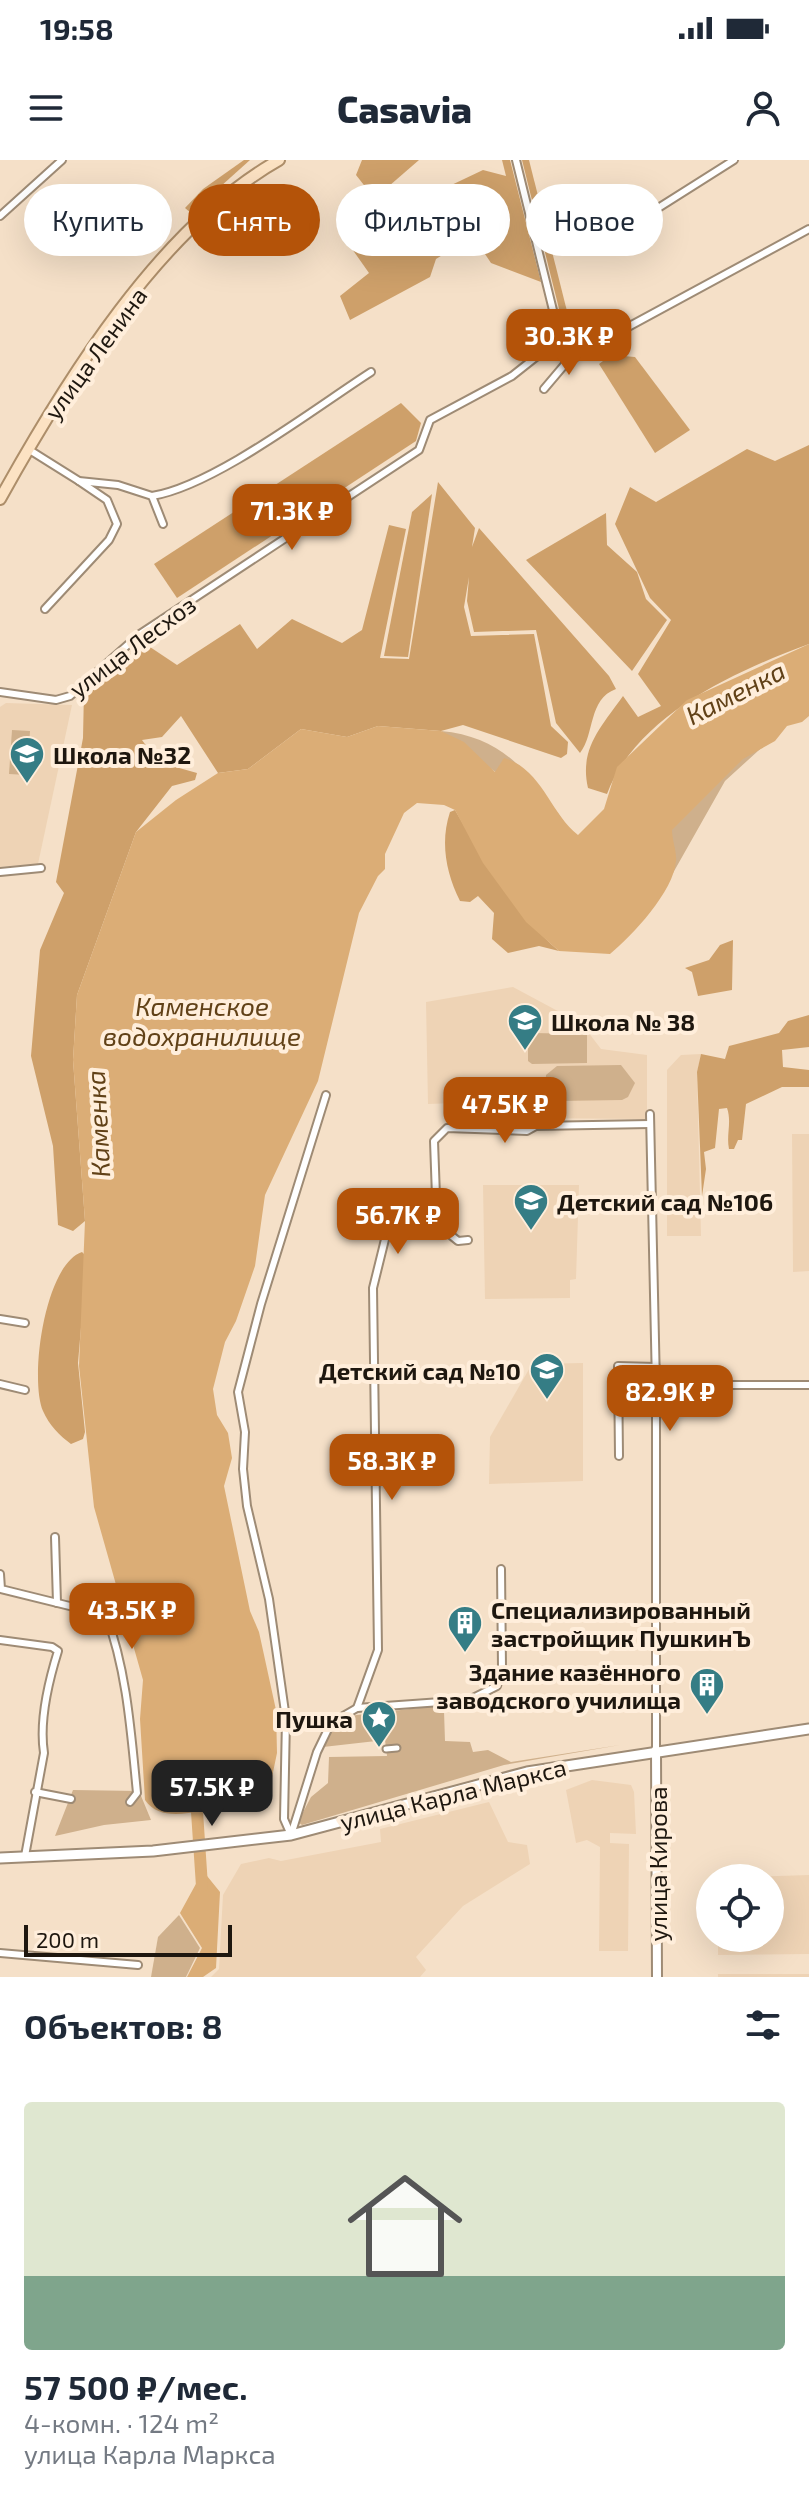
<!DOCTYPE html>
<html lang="ru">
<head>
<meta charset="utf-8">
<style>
  body { margin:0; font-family:"Exo 2",sans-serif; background:#f6f6f7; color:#1f2937; height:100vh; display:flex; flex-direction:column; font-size:30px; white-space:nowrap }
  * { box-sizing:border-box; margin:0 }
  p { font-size:26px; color:#747a83 }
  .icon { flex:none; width:44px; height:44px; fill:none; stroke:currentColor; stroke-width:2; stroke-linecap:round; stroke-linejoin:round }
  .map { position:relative; height:1817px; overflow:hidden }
  .panel { display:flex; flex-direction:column; background:#fff; flex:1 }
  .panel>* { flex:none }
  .guide { position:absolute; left:24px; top:24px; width:762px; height:72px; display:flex; gap:16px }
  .controls { position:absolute; left:696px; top:1704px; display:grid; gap:16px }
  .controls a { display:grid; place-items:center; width:88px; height:88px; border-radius:50%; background:#fff; box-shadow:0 8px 32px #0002; font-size:40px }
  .scale { position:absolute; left:24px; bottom:20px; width:208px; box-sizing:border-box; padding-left:8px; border:4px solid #1e170f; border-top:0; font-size:22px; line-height:28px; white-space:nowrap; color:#1e170f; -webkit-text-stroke:6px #ffeedb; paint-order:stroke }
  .price { position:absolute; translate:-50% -68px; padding:0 18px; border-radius:16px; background:#b45309; color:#fff; font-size:26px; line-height:52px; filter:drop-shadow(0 2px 4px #0008) }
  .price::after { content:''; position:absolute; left:50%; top:48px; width:24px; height:18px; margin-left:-12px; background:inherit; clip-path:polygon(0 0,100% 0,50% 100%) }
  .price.on { background:#222; color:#fff }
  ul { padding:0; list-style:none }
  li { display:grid; align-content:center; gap:16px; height:424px; padding:0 24px }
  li+li { border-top:2px solid #e0e1e3 }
  li span { display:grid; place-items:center; height:248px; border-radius:8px; color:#555 }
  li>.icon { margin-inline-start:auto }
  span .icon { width:144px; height:144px; fill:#fffc; stroke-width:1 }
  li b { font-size:34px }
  h2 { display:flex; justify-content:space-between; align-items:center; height:96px; padding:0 24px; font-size:34px }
  .pill { padding:0 28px; border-radius:36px; background:#fff; box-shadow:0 8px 32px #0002; font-size:28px; line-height:72px }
  .pill.on { background:#b45309; color:#fff }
  .status { display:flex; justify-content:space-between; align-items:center; height:56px; padding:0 40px; background:#fff; direction:ltr }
  .status svg { height:22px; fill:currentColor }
  header { display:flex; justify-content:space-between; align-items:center; height:104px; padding:0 24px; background:#fff; font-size:36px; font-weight:800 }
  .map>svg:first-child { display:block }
  .built { fill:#eed3b5 }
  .green { fill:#cfb08c }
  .forest { fill:#cea06a }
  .water { fill:#dbad76 }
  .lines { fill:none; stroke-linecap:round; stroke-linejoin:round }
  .river { stroke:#dbad76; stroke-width:12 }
  .pedestrian-casing { stroke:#9e8b75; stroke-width:9 }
  .minor-casing { stroke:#9e8b75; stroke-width:10 }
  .tertiary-casing { stroke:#9e8b75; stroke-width:12 }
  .secondary-casing { stroke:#9e8b75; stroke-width:13 }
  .primary-casing { stroke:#ad8e6a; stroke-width:14 }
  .pedestrian { stroke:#fff; stroke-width:5 }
  .minor { stroke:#fff; stroke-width:6 }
  .tertiary { stroke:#fff; stroke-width:8 }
  .secondary { stroke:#fff; stroke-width:9 }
  .primary { stroke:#fce2c3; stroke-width:10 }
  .labels { text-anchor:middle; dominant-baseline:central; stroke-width:8; stroke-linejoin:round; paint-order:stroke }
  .street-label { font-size:24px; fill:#1e170f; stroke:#ffeedb }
  .poi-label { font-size:24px; font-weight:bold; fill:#1e170f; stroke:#ffeedb; text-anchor:start }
  .water-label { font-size:26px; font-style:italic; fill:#614117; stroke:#ffeedb }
</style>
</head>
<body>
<div class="status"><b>19:58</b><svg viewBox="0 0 49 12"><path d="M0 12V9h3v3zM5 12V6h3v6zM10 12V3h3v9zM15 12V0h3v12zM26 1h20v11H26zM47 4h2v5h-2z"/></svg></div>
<header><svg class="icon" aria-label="menu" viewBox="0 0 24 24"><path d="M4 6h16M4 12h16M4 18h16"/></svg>Casavia<svg class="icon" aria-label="person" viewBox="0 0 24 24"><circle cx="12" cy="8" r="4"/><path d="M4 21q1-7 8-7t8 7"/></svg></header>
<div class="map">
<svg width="809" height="1817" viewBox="0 0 809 1817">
  <rect width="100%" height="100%" fill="#f5e0c8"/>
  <!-- built -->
  <g class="built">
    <path d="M6 543 72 545 38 704 0 707V547Z"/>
    <path d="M513 827 582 864 601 889 647 895V959L517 958 511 941 428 944 426 842Z"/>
    <path d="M701 894 697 913 701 1076H667V910L681 895Z"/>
    <path d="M792 974H809V1111L793 1112Z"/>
    <path d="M483 1025H579L576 1119 570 1120V1138L485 1139Z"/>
    <path d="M583 1203V1321L489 1324 490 1277 532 1204Z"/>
    <path d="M592 1620 631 1625 634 1632 636 1674 610 1673V1683L629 1684 628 1791H599L600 1687 587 1680 576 1683 566 1630Z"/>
    <path d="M489 1642 508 1682 527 1685 530 1704 463 1746 416 1797 426 1810 420 1817H211L219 1809 223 1735 241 1704 269 1698 281 1701 381 1682 380 1669Z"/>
    <path d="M809 1715V1794L718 1795V1778H770V1718H719Z"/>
    <rect x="718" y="1814" width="91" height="3"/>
  </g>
  <!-- green -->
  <g class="green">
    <path d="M12 570 30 571 27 615 9 614Z"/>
    <path d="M441 571C506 577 532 617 567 666Z"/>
    <path d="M770 580 725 621 673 713 670 709V666L735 601Z"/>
    <path d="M532 873 587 874V903L532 904 528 901V877Z"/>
    <path d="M621 905 635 923 628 937 622 940 557 941 545 930 546 915 557 906Z"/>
    <path d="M454 1544 463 1546 444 1551 445 1581 470 1582 473 1592 488 1590 511 1602 620 1585 504 1605 302 1665 298 1662 311 1637 328 1623 329 1597 387 1596 385 1580 323 1587 333 1568 348 1556Z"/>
    <path d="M73 1630 139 1631 151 1660 104 1665 55 1676Z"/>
    <path d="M179 1755 200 1788 186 1817H151L158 1777Z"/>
  </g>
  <!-- forest -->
  <g class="forest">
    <path d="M244 0H250L191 53 185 48 203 29Z"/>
    <path d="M362 0H419L389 26 371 34 356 15Z"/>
    <path d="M502 0H510L541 122 491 103 473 76 436 99 430 117 350 160 340 136 369 113 338 69 386 36 443 29 483 10 506 16Z"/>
    <path d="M522 0H529L571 167 564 169Z"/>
    <path d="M611 195 635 197 690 270 655 293 599 204Z"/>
    <path d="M401 243 421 263 416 281 177 438 154 404Z"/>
    <path d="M809 285V484C735 511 636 556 607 634L588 628C579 589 601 567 623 536L638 557 661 546 638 514 671 460 650 438 615 364 630 327 656 342 747 289 775 301Z"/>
    <path d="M438 322 475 368 472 387 479 368 609 516 616 529C588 539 595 574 580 593L556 563 536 470 474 472 467 441 469 417 464 447 471 476 534 474 551 566 568 582 567 594 561 598 463 565 441 571 378 566 347 577 301 569 248 609 218 613 181 556 162 577 142 580 158 602 197 613 195 620 172 626 136 672 77 835 73 900 85 1061 73 1071 58 1065 53 986 31 896 40 790 64 733 56 722 83 578 84 530 144 483 177 505 240 464 257 489 292 459 342 483 362 470 389 365 406 369 380 498 409 499Z"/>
    <path d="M432 334 408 497 384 496 412 352Z"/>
    <path d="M606 353 607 385 637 412 646 439 667 460 632 511 526 400Z"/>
    <path d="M455 650C489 708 507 745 559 791L539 786 508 793 492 779 494 753 478 736 470 742 460 741C446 713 440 682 450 652Z"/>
    <path d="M733 780 732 830 698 836 692 812 685 808 709 800 720 785Z"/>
    <path d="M809 855V887L782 890 783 907 809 910V927H782L746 944 742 980H738L734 989H729C726 975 732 962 727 948L719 949 715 988 704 992 706 1009 702 1036 697 912 701 894 725 899 729 886 779 873 788 861Z"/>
    <path d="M82 1092 87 1097 78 1203 85 1272 83 1279 71 1284C60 1276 49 1265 43 1251 29 1218 45 1104 82 1092Z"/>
  </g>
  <!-- water -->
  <g class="water">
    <path d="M809 484V556L802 562 787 566 775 581 743 599 672 670C672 680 677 692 676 701 674 731 632 776 610 794L559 791 526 762 483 703 455 650 444 645 417 643 404 653 385 694V709L378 716 359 753 318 921 265 1035 255 1106 236 1161 225 1182 213 1229 217 1255 228 1273 232 1298 224 1326 250 1451 259 1472 276 1550 277 1593 267 1641C247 1654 244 1647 225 1648 199 1649 162 1665 145 1640L140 1559 143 1520 94 1347 79 1206 85 1061 73 900 77 835 136 672 176 640 218 613 248 609 301 569 347 577 378 566 441 571 464 582 495 612 504 598C542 609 550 653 578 675L604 649 617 607 687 540Z"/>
    <path d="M203 1711 220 1732 216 1808 203 1817H187L202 1788 180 1753Z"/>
  </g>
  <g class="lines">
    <!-- river -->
    <path class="river" d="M196 1637 202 1726"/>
    <defs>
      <path id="pedestrian" d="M386 1589 397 1588"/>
      <g id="minor">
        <path d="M516 0 566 203 603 181"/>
        <path d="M0 56 62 0"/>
        <path d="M621 60 655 50 734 0"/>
        <path d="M560 178 604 180 809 69"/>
        <path d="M544 229 566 203"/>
        <path d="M28 289 79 321 118 325 152 336 163 364"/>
        <path d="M152 336C214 326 315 248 371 212"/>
        <path d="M45 449 109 380 117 364 107 340 79 321"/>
        <path d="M0 532 56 540 70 536 140 474 419 290 430 260 512 216 560 178"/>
        <path d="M0 712 41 708"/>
        <path d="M650 954 656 1225V1590"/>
        <path d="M468 1080 458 1081 437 1064 434 981 447 968 527 971 536 966 650 964"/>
        <path d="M0 1159 25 1163"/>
        <path d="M0 1224 25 1230"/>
        <path d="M656 1225H809"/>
        <path d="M619 1296 618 1206 656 1207"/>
        <path d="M55 1377 57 1443"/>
        <path d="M0 1414 1 1429 106 1455C127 1511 131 1573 137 1633L130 1642"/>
        <path d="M0 1480 52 1487 58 1491C48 1523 39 1561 44 1593L25 1696"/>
        <path d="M357 1548 378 1490 373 1128 391 1055"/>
        <path d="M35 1632 71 1639"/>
        <path d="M291 1675 284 1659 286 1559 269 1439 247 1346 243 1309 245 1272 238 1232 261 1144 326 935"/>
        <path d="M291 1675 317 1592 331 1563 357 1548 469 1540 497 1526 502 1508 501 1409"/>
        <path d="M0 1793 138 1805"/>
      </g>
      <path id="tertiary" d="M656 1590 657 1817"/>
      <path id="secondary" d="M0 1698 153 1691 291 1675 527 1612 809 1569"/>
      <path id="primary" d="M0 339C65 222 160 67 279 0"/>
    </defs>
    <!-- pedestrian casing -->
    <use href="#pedestrian" class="pedestrian-casing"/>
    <!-- minor casing -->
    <use href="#minor" class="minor-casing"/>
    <!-- tertiary casing -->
    <use href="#tertiary" class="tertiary-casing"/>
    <!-- secondary casing -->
    <use href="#secondary" class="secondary-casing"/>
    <!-- primary casing -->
    <use href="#primary" class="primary-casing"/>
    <!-- pedestrian -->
    <use href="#pedestrian" class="pedestrian"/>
    <!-- minor -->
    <use href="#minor" class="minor"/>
    <!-- tertiary -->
    <use href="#tertiary" class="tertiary"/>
    <!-- secondary -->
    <use href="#secondary" class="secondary"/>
    <!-- primary -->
    <use href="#primary" class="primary"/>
  </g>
  <!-- icons -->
  <defs>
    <symbol id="school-pin" viewBox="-11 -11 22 30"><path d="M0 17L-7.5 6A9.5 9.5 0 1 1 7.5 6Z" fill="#357d85" stroke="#ffeedb"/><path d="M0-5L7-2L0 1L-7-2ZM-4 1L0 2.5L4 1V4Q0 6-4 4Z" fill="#fff"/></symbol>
    <symbol id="building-pin" viewBox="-11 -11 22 30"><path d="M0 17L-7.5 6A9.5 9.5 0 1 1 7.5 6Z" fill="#357d85" stroke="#ffeedb"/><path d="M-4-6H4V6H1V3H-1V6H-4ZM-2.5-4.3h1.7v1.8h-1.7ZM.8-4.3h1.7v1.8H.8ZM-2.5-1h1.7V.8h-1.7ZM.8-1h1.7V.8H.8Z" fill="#fff"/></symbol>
    <symbol id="sight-pin" viewBox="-11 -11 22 30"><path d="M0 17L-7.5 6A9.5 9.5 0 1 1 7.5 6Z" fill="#357d85" stroke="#ffeedb"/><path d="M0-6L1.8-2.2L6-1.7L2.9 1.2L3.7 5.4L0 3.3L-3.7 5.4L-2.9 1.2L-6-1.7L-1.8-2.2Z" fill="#fff"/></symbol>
  </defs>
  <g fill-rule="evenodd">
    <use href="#school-pin" x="7" y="574" width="40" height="54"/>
    <use href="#school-pin" x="505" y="841" width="40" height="54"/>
    <use href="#school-pin" x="511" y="1021" width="40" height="54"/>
    <use href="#school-pin" x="527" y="1190" width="40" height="54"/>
    <use href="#building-pin" x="445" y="1443" width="40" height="54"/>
    <use href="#building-pin" x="687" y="1505" width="40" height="54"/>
    <use href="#sight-pin" x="359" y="1538" width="40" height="54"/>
  </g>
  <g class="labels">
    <!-- street labels -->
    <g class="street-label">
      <text transform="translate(95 193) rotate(-54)">улица Ленина</text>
      <text transform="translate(132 486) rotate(-37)">улица Лесхоз</text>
      <text transform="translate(453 1634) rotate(-14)">улица Карла Маркса</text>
      <text transform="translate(657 1704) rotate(-90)">улица Кирова</text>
    </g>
    <!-- poi labels -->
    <g class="poi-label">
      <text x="53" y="594">Школа №32</text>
      <text x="551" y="861">Школа № 38</text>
      <text x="557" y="1041">Детский сад №106</text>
      <text x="521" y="1210" text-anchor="end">Детский сад №10</text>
      <text x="491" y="1449">Специализированный<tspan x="491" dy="28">застройщик ПушкинЪ</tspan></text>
      <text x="681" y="1511" text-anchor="end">Здание казённого<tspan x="681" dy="28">заводского училища</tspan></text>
      <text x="353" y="1558" text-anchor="end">Пушка</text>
    </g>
    <!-- water labels -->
    <g class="water-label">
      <text transform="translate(735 532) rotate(-27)">Каменка</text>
      <text x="202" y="845">Каменское<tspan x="202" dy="30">водохранилище</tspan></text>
      <text transform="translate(97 964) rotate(-93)">Каменка</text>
    </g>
  </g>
</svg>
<div class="controls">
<a><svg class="icon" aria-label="locate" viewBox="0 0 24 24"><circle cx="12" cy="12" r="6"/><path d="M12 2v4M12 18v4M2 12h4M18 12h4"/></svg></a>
</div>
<div class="scale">200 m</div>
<b class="price" style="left:569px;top:217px">30.3K ₽</b>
<b class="price" style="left:292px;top:392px">71.3K ₽</b>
<b class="price" style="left:505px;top:985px">47.5K ₽</b>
<b class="price" style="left:398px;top:1096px">56.7K ₽</b>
<b class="price" style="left:670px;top:1273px">82.9K ₽</b>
<b class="price" style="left:392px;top:1342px">58.3K ₽</b>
<b class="price" style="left:132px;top:1491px">43.5K ₽</b>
<b class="price on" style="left:212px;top:1668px">57.5K ₽</b>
<div class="guide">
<a class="pill">Купить</a>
<a class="pill on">Снять</a>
<a class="pill">Фильтры</a>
<a class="pill">Новое</a>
</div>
</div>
<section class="panel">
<h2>Объектов: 8<svg class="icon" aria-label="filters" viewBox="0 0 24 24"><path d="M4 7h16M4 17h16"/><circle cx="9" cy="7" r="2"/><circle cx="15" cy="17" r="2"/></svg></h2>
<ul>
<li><span style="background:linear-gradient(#dfe7d0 70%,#7fa58c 0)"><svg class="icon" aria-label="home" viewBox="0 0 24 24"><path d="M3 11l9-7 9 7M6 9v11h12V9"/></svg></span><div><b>57 500 ₽/мес.</b><p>4-комн. · 124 m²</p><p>улица Карла Маркса</p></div></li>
</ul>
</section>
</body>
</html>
